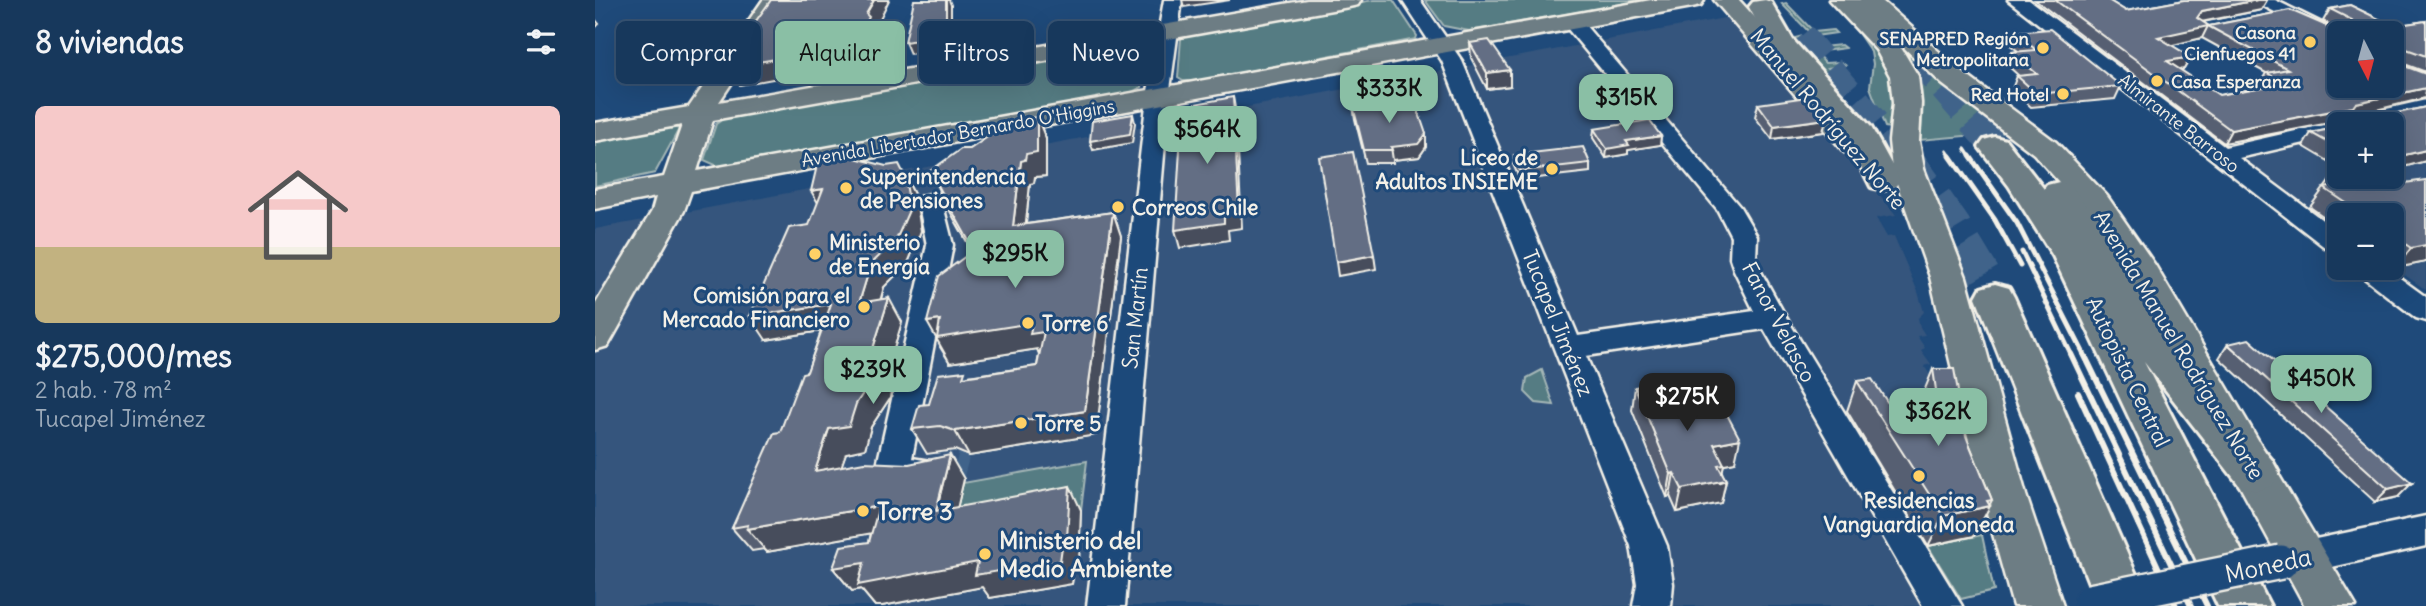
<!DOCTYPE html>
<html lang="es">
<head>
<meta charset="utf-8">
<style>
  body { margin:0; font-family:Delius,sans-serif; background:#203f62; color:#f1f3f6; height:100vh; display:flex; flex-direction:column; font-size:26px; white-space:nowrap }
  * { box-sizing:border-box; margin:0 }
  p { font-size:23px; color:#9eacbb }
  .icon { flex:none; width:38px; height:38px; fill:none; stroke:currentColor; stroke-width:2; stroke-linecap:round; stroke-linejoin:round }
  .map { position:relative; flex:1; overflow:hidden }
  .details { display:flex; flex-direction:column; background:#17385c; width:595px }
  .details>* { flex:none }
  .top-card { position:absolute; left:21px; top:21px; width:665px; height:63px; display:flex; gap:14px }
  .needle { width:46px; rotate:174deg }
  .buttons { position:absolute; left:1732px; top:21px; display:grid; gap:14px }
  .buttons a { display:grid; place-items:center; width:77px; height:77px; border-radius:10px; background:#17385c; box-shadow:0 7px 28px #0002,0 0 0 2px #365272; font-size:35px }
  .price { position:absolute; translate:-50% -60px; padding:0 16px; border-radius:14px; background:#8abfa5; color:#111; font-size:23px; line-height:46px; filter:drop-shadow(0 2px 4px #0008) }
  .price::after { content:''; position:absolute; left:50%; top:42px; width:21px; height:16px; margin-left:-10px; background:inherit; clip-path:polygon(0 0,100% 0,50% 100%) }
  .price.selected { background:#222; color:#fff }
  ul { padding:0; list-style:none }
  li { display:grid; align-content:center; gap:14px; height:371px; padding:0 35px }
  li span { display:grid; place-items:center; height:217px; border-radius:10px; color:#555 }
  li>.icon { margin-inline-start:auto }
  span .icon { width:126px; height:126px; fill:#fffc; stroke-width:1 }
  li b { font-size:30px }
  h2 { display:flex; justify-content:space-between; align-items:center; height:84px; padding:0 35px; font-size:30px }
  .pill { padding:0 24px; border-radius:10px; background:#17385c; box-shadow:0 7px 28px #0002,0 0 0 2px #365272; font-size:24px; line-height:63px }
  .pill.selected { background:#8abfa5; color:#111 }
  main { display:flex; flex:1; min-height:0 }
  .map>svg:first-child { display:block }
  .built { fill:#34557d }
  .green { fill:#547c83; stroke:#a4b6b6; stroke-width:2 }
  .lines { fill:none; stroke-linecap:round; stroke-linejoin:round }
  .minor-tunnel { stroke:#3f638a; stroke-width:33; stroke-dasharray:33 17; stroke-linecap:butt }
  .highway-tunnel-far1 { stroke:#3f638a; stroke-width:29; stroke-dasharray:29 14; stroke-linecap:butt }
  .highway-tunnel { stroke:#3f638a; stroke-width:36; stroke-dasharray:36 18; stroke-linecap:butt }
  .minor-casing { stroke:#f4f1e8; stroke-width:5 }
  .major-casing { stroke:#f4f1e8; stroke-width:5 }
  .highway-casing { stroke:#f4f1e8; stroke-width:6 }
  .minor { fill:#1f4a7a; fill-rule:evenodd }
  .major { fill:#6d7d84; fill-rule:evenodd }
  .highway { fill:#6d7d84; fill-rule:evenodd }
  .rail-far2 { stroke:#f4f1e8; stroke-width:3.5 }
  .rail-far1 { stroke:#f4f1e8; stroke-width:5 }
  .rail { stroke:#f4f1e8; stroke-width:6 }
  .minor-bridge-casing { stroke:#f4f1e8; stroke-width:38; stroke-linecap:butt }
  .minor-bridge { stroke:#1f4a7a; stroke-width:33 }
  .wall { fill:#565f72; stroke:#f4f1e8; stroke-width:2; fill-rule:evenodd }
  .shaded-wall { fill:#464d5c; stroke:#f4f1e8; stroke-width:2 }
  .building { fill:#646e84; stroke:#f4f1e8; stroke-width:2; fill-rule:evenodd }
  .poi-dot { fill:#ffd166; stroke:#1f4a7a; stroke-width:2.5 }
  .labels { text-anchor:middle; dominant-baseline:central; stroke-width:6; stroke-linejoin:round; paint-order:stroke }
  .far-poi-label { font-size:18px; font-weight:bold; fill:#f4f1e8; stroke:#1f4a7a; text-anchor:end }
  .far-street-label { font-size:18px; fill:#f4f1e8; stroke:#1f4a7a }
  .street-label { font-size:21px; fill:#f4f1e8; stroke:#1f4a7a }
  .poi-label { font-size:21px; font-weight:bold; fill:#f4f1e8; stroke:#1f4a7a; text-anchor:start }
  .near-poi-label { font-size:24px; font-weight:bold; fill:#f4f1e8; stroke:#1f4a7a; text-anchor:start }
  .near-street-label { font-size:24px; fill:#f4f1e8; stroke:#1f4a7a }
</style>
</head>
<body>
<main>
<section class="details">
<h2>8 viviendas<svg class="icon" aria-label="filters" viewBox="0 0 24 24"><path d="M4 7h16M4 17h16"/><circle cx="9" cy="7" r="2"/><circle cx="15" cy="17" r="2"/></svg></h2>
<ul>
<li><span style="background:linear-gradient(#f6c9c9 65%,#c2b280 0)"><svg class="icon" aria-label="home" viewBox="0 0 24 24"><path d="M3 11l9-7 9 7M6 9v11h12V9"/></svg></span><div><b>$275,000/mes</b><p>2 hab. · 78 m²</p><p>Tucapel Jiménez</p></div></li>
</ul>
</section>
<div class="map">
<svg width="1831" height="606" viewBox="0 0 1831 606">
  <rect width="100%" height="100%" fill="#1f4a7a"/>
  <filter id="ink" filterUnits="userSpaceOnUse"><feTurbulence type="fractalNoise" baseFrequency=".0143" numOctaves="2"/><feDisplacementMap in="SourceGraphic" scale="14" xChannelSelector="R" yChannelSelector="G"/><feConvolveMatrix kernelMatrix="1 2 1 2 8 2 1 2 1" color-interpolation-filters="sRGB"/></filter>
  <g filter="url(#ink)">
    <!-- built -->
    <g class="built">
      <path d="M1140 16 1301 215 1281 218 1292 237 1299 236 1323 292 1329 312 1323 318 1325 327 1330 335 1322 336 1330 348 1326 350 1336 364 1329 366 1338 379 1331 382 1342 399 1379 536 1387 535 1399 591 1367 599 1369 606H0V229Z"/>
      <path d="M1797 126 1831 141V290L1797 266V215H1745V228L1652 162 1653 157 1745 137V177H1797Z"/>
    </g>
    <!-- green -->
    <g class="green">
      <path d="M778 0H798L822 36 821 39 602 81H588L583 78 586 38 589 34Z"/>
      <path d="M830 0H1051L874 31 849 26Z"/>
      <path d="M1191 3 1219 32 1238 30 1241 33 1207 38 1217 48 1246 45 1250 48 1220 52 1230 63 1246 62 1250 65 1233 68 1247 83 1240 85 1264 111 1257 112 1192 40 1216 34 1187 4Z"/>
      <path d="M1261 30C1280 35 1298 70 1300 89 1302 101 1297 116 1296 128L1290 127 1275 87 1278 64 1276 52Z"/>
      <path d="M536 45 548 47 552 53 547 87 535 93 125 167 109 160 121 124 131 117Z"/>
      <path d="M1313 56H1317L1415 132 1325 140C1329 109 1331 84 1313 56Z"/>
      <path d="M77 126 84 129 60 173 0 186V140Z"/>
      <path d="M947 370 959 405 941 403 930 392 932 378Z"/>
      <path d="M492 461 486 510 356 534 368 483Z"/>
      <path d="M1387 535 1399 591 1366 599 1333 546Z"/>
    </g>
    <g class="lines">
      <!-- minor-tunnel -->
      <path class="minor-tunnel" d="M360 466 371 469"/>
      <!-- highway-tunnel-far1 -->
      <g class="highway-tunnel-far1">
        <path d="M1255 0 1341 79 1400 147"/>
        <path d="M1206 36 1309 158"/>
      </g>
      <!-- highway-tunnel -->
      <path class="highway-tunnel" d="M1308 156 1358 227 1400 297"/>
      <defs>
        <g id="minor">
          <path d="M569 0H587L574 97 530 606H492L552 97Z"/>
          <path d="M807 0H825L867 61 983 336 1159 311 1139 270 1135 258 1136 236 1122 209 967 22 970 18H984L1145 207 1162 236 1161 258 1165 270 1191 317 1367 606H1328L1169 329 991 356 1072 546 1078 584 1076 606H1038L1042 584 1036 546 847 61Z"/>
          <path d="M1413 0H1434L1630 147 1745 121 1753 123 1745 124V135L1644 158 1745 233V254L1736 252Z"/>
          <path d="M1657 0H1680L1747 33 1745 46Z"/>
          <path d="M335 194 344 196 347 201 358 245 317 458 335 461 340 470 335 479 297 487 285 483 280 474 332 245 323 201 326 196Z"/>
          <path d="M1761 268H1791L1831 297V321L1821 318 1764 274Z"/>
          <path d="M1831 516V546L1692 577 1679 572 1674 561 1679 550 1692 545Z"/>
        </g>
        <g id="major">
          <path d="M168 0H192L124 102 712 0H766L763 5 754 7 118 120 102 171 1056 0H1109L1106 5 1097 7 96 191 89 211 13 346 0 350V305L57 211 61 197 0 209V189L69 177 87 125 0 141V123L94 107Z"/>
          <path d="M1119 0H1144L1271 140 1275 146 1271 152 1260 155 1249 152Z"/>
          <path d="M1234 0H1286L1367 72 1461 142 1512 196 1560 265 1761 606H1710L1525 266 1488 209 1439 154 1347 84 1302 41 1323 76 1326 103 1324 141 1329 169 1371 277 1431 495 1468 606H1418L1387 495 1335 277 1297 169 1294 141 1298 103 1295 76 1281 50Z"/>
        </g>
        <g id="highway">
          <path d="M1170 0 1176 2 1198 40 1276 127 1305 180 1300 187 1288 190 1276 187 1251 137 1176 49 1154 7 1158 2Z"/>
          <path d="M1400 137 1411 140 1449 189 1452 185 1464 182 1476 185 1505 225 1575 338 1677 460 1684 473 1677 486 1661 491 1645 486 1549 362 1675 606H1623L1458 256 1414 186 1384 147 1389 140Z"/>
          <path d="M1400 284 1414 288 1419 297 1555 606H1503L1381 297 1386 288Z"/>
        </g>
      </defs>
      <!-- minor casing -->
      <use href="#minor" class="minor-casing"/>
      <!-- major casing -->
      <use href="#major" class="major-casing"/>
      <!-- highway casing -->
      <use href="#highway" class="highway-casing"/>
      <!-- minor -->
      <use href="#minor" class="minor"/>
      <!-- major -->
      <use href="#major" class="major"/>
      <!-- highway -->
      <use href="#highway" class="highway"/>
      <!-- rail-far2 -->
      <g class="rail-far2">
        <path d="M1370 149 1376 158"/>
        <path d="M1352 151 1357 158"/>
      </g>
      <!-- rail-far1 -->
      <g class="rail-far1">
        <path d="M1355 156 1400 220 1425 266"/>
        <path d="M1375 156 1422 223 1490 356"/>
        <path d="M1427 252 1477 356"/>
      </g>
      <!-- rail -->
      <g class="rail">
        <path d="M1476 354 1596 606"/>
        <path d="M1489 354 1612 606"/>
        <path d="M1483 393 1581 606"/>
      </g>
      <defs>
        <path id="minor-bridge" d="M1495 601 1686 562"/>
      </defs>
      <!-- minor-bridge casing -->
      <use href="#minor-bridge" class="minor-bridge-casing"/>
      <!-- minor-bridge -->
      <use href="#minor-bridge" class="minor-bridge"/>
    </g>
    <!-- wall -->
    <g class="wall">
      <path d="M1440 0H1513L1531 11 1589 0H1672L1666 10 1608 22 1614 26 1695 10 1748 33H1745V86H1797V33H1749V32L1728 21 1735 9 1755 5 1798 26 1831 21V72L1804 62V64L1831 74V99L1765 114H1798L1831 107V161L1797 170V124H1749L1755 116H1752L1750 120 1629 143ZM1607 38 1671 73 1664 85 1668 87 1624 95 1585 70 1589 69 1596 57 1576 45Z"/>
      <path d="M1420 32 1526 86 1520 99 1436 107 1417 89 1422 76H1424L1412 65 1417 52 1423 51 1415 45Z"/>
      <path d="M875 43 915 86 892 89 876 58Z"/>
      <path d="M1163 104 1228 132 1177 139 1160 117Z"/>
      <path d="M758 106 831 134V147L824 157 798 160V163H771L760 119Z"/>
      <path d="M442 117 451 139V176L440 177 439 183 435 184 431 224 518 212 526 236 501 435 374 456 360 450 332 454 317 429 334 404 373 376 442 366 444 354 442 349 355 363 345 347 377 251 346 195 335 171 375 149Z"/>
      <path d="M1745 127V168L1708 146 1716 133Z"/>
      <path d="M999 129 1066 136 1065 145 1033 150V154L1011 158 998 138Z"/>
      <path d="M919 155 995 163V172L925 180 918 164Z"/>
      <path d="M1745 168V177H1791L1831 262 1801 268 1797 266V215H1745V228L1715 207 1729 188 1730 187 1743 169Z"/>
      <path d="M310 176 321 198 326 231 313 263 289 287 286 300 307 322 290 379 296 390 295 398 276 427 270 449 251 453 246 466 369 479 362 507 486 510 484 562 480 563 477 584 395 598 387 587 287 606H280L266 589 257 591 238 568 274 542 276 533 172 552 169 549 157 551 137 528 185 432 212 372 226 331 171 340Z"/>
      <path d="M1633 344 1803 497 1780 502 1624 358Z"/>
      <path d="M1338 369 1371 436 1397 500 1379 536 1333 546 1252 411 1262 381 1309 427 1329 422 1326 399Z"/>
      <path d="M1040 387 1087 393 1102 409 1140 462 1129 464 1127 473 1131 480 1126 503 1082 512 1075 496 1072 497 1037 410Z"/>
    </g>
    <!-- shaded-wall -->
    <g class="shaded-wall">
      <path d="M279 0H294L280 29 282 34 269 62 145 85 143 81 141 82 130 64 271 14Z"/>
      <path d="M351 0H354L356 5V47L315 54 310 42Z"/>
      <path d="M587 0H635L589 7Z"/>
      <path d="M1662 0H1672L1666 10 1601 23 1613 26 1607 38 1557 50 1563 37 1602 18 1607 11Z"/>
      <path d="M0 19 4 24 0 28Z"/>
      <path d="M1596 57 1589 69 1566 74 1572 61Z"/>
      <path d="M915 70V86L892 89V73Z"/>
      <path d="M1831 88 1830 98 1756 116V114L1750 120 1629 143 1636 130Z"/>
      <path d="M638 97 641 113 647 228 633 230 634 240 585 248 580 230 629 213Z"/>
      <path d="M538 114 540 123 537 143 498 150 495 141Z"/>
      <path d="M442 117 451 139V176L440 177 439 183 435 184 428 250 418 226 426 161 431 154Z"/>
      <path d="M1231 119 1228 132 1177 139 1179 126Z"/>
      <path d="M831 134V147L824 157 798 160 796 147Z"/>
      <path d="M1066 136 1065 145 1033 150V154L1011 158 1012 149 1031 141Z"/>
      <path d="M1831 150V161L1797 170V158Z"/>
      <path d="M310 176 321 198 326 231 313 263 289 287 278 326 264 303 276 264Z"/>
      <path d="M228 189 229 213 216 191Z"/>
      <path d="M518 212 526 236 501 435 374 456 360 431 490 411Z"/>
      <path d="M1831 245V262L1801 268 1816 248Z"/>
      <path d="M779 255 781 269 743 276 741 262Z"/>
      <path d="M294 298 307 322 290 379 296 390 295 398 276 427 270 449 251 453 237 494 220 471 234 429 273 364Z"/>
      <path d="M236 304 250 327 171 340 155 316Z"/>
      <path d="M345 320 437 323 449 332 446 358 442 349 355 363 332 322Z"/>
      <path d="M1145 439 1140 462 1129 464 1125 482 1131 480 1126 503 1082 512 1087 489 1119 444Z"/>
      <path d="M355 455 369 479 356 535 341 511Z"/>
      <path d="M1079 473 1075 496 1072 497 1076 474Z"/>
      <path d="M1817 483 1803 497 1780 502 1793 489Z"/>
      <path d="M475 486 486 510 484 562 480 563 477 584 395 598 387 587 287 606H280L266 589 257 591 238 568Z"/>
      <path d="M284 506 300 529 172 552 152 529Z"/>
      <path d="M1395 506 1379 536 1333 546 1348 516Z"/>
    </g>
    <!-- building -->
    <g class="building">
      <path d="M176 0H279L271 14 274 17 261 45 135 67 136 64H130Z"/>
      <path d="M319 0H351V35L310 42Z"/>
      <path d="M1460 0H1513L1531 11 1589 0H1662L1607 11 1602 18 1614 26 1695 10 1748 33H1745V86H1797V33H1754L1757 20 1735 9 1755 5 1798 26 1831 21V56L1803 46 1804 64 1831 74V88L1761 103 1758 107 1636 130ZM1613 26 1693 69 1672 73 1682 79 1671 81 1679 85 1624 95 1572 61 1596 57 1563 37Z"/>
      <path d="M1455 29 1526 86 1442 94 1422 76 1442 74 1417 52 1441 50 1420 32Z"/>
      <path d="M894 40 915 70 892 73 875 43Z"/>
      <path d="M638 97 644 211 629 213V223L580 230 587 117 602 112 600 104Z"/>
      <path d="M1212 97 1231 119 1179 126 1163 104Z"/>
      <path d="M819 99 831 134 823 144 796 147 797 150H769L758 106Z"/>
      <path d="M1831 107V150L1797 158V124H1754L1756 114H1798Z"/>
      <path d="M538 114 535 134 495 141 497 121Z"/>
      <path d="M442 117V152L431 154 430 160 426 161 418 226 518 212 490 411 360 431 345 426 317 429 324 405 334 404 343 374 370 371 368 377 442 366 449 332 435 334 437 323 342 338 345 320 332 322 344 276 379 250 335 171 366 149H375L416 121Z"/>
      <path d="M1054 120 1066 136 1031 141 1034 145 1012 149 999 129Z"/>
      <path d="M1745 127V149L1716 133Z"/>
      <path d="M988 147 995 163 925 171 919 155Z"/>
      <path d="M758 152 779 255 741 262 724 157Z"/>
      <path d="M252 156 291 166 304 164 310 176 315 208 301 240 276 264 264 303 294 298 273 364 282 366 280 375 261 404 254 426 234 429 220 471 269 462 314 464 355 455 341 511 475 486 472 539 468 540 465 561 380 575 383 562 263 585 269 563 238 568 246 546 274 542 284 506 152 529 153 525 137 528 179 433 185 432 207 373 212 372 236 304 155 316 194 228 214 225 228 189 216 191 224 157Z"/>
      <path d="M1755 177H1791L1803 184 1831 180V245L1816 248 1797 235V215H1769L1729 188 1763 182Z"/>
      <path d="M1654 339 1817 483 1793 489 1633 344Z"/>
      <path d="M1338 369H1359L1371 436 1397 500 1392 501 1395 506 1348 516 1262 381 1277 379 1309 427 1345 418Z"/>
      <path d="M1080 379 1087 393 1093 392 1102 409 1127 405 1145 439 1119 444 1129 464 1123 465 1131 480 1087 489 1079 473 1076 474 1040 387Z"/>
    </g>
  </g>
  <!-- markers -->
  <g class="poi-dot">
    <circle cx="1715" cy="42" r="7"/>
    <circle cx="1448" cy="48" r="7"/>
    <circle cx="1562" cy="81" r="7"/>
    <circle cx="1468" cy="94" r="7"/>
    <circle cx="957" cy="169" r="7"/>
    <circle cx="251" cy="188" r="7"/>
    <circle cx="523" cy="207" r="7"/>
    <circle cx="220" cy="254" r="7"/>
    <circle cx="269" cy="307" r="7"/>
    <circle cx="433" cy="323" r="7"/>
    <circle cx="426" cy="423" r="7"/>
    <circle cx="1324" cy="476" r="7"/>
    <circle cx="268" cy="511" r="7"/>
    <circle cx="390" cy="554" r="7"/>
  </g>
  <g class="labels">
    <!-- far-poi labels -->
    <g class="far-poi-label">
      <text x="1701" y="32">Casona<tspan x="1701" dy="21">Cienfuegos 41</tspan></text>
      <text x="1434" y="38">SENAPRED Región<tspan x="1434" dy="21">Metropolitana</tspan></text>
      <text x="1576" y="81" text-anchor="start">Casa Esperanza</text>
      <text x="1454" y="94">Red Hotel</text>
    </g>
    <!-- far-street labels -->
    <g class="far-street-label">
      <text transform="translate(1584 123) rotate(38)">Almirante Barroso</text>
      <text transform="translate(363 133) rotate(-10)">Avenida Libertador Bernardo O'Higgins</text>
    </g>
    <!-- street labels -->
    <g class="street-label">
      <text transform="translate(1233 119) rotate(50)">Manuel Rodríguez Norte</text>
      <text transform="translate(540 318) rotate(-84)">San Martín</text>
      <text transform="translate(1184 322) rotate(62)">Fanor Velasco</text>
      <text transform="translate(963 323) rotate(68)">Tucapel Jiménez</text>
      <text transform="translate(1584 345) rotate(59)">Avenida Manuel Rodríguez Norte</text>
      <text transform="translate(1533 372) rotate(64)">Autopista Central</text>
    </g>
    <!-- poi labels -->
    <g class="poi-label">
      <text x="943" y="157" text-anchor="end">Liceo de<tspan x="943" dy="24">Adultos INSIEME</tspan></text>
      <text x="265" y="176">Superintendencia<tspan x="265" dy="24">de Pensiones</tspan></text>
      <text x="537" y="207">Correos Chile</text>
      <text x="234" y="242">Ministerio<tspan x="234" dy="24">de Energía</tspan></text>
      <text x="255" y="295" text-anchor="end">Comisión para el<tspan x="255" dy="24">Mercado Financiero</tspan></text>
      <text x="447" y="323">Torre 6</text>
      <text x="440" y="423">Torre 5</text>
      <text x="1324" y="500" text-anchor="middle">Residencias<tspan x="1324" dy="24">Vanguardia Moneda</tspan></text>
    </g>
    <!-- near-poi labels -->
    <g class="near-poi-label">
      <text x="282" y="511">Torre 3</text>
      <text x="404" y="540">Ministerio del<tspan x="404" dy="28">Medio Ambiente</tspan></text>
    </g>
    <!-- near-street labels -->
    <g class="near-street-label">
      <text transform="translate(1673 565) rotate(-12)">Moneda</text>
    </g>
  </g>
</svg>
<div class="buttons">
<a><svg class="needle" viewBox="-14 -14 28 28"><path d="M0-13l5 13h-10z" fill="#e53935"/><path d="M0 13l5-13h-10z" fill="#9eacbb"/></svg></a>
<a>+</a>
<a>−</a>
</div>
<b class="price" style="left:794px;top:125px">$333K</b>
<b class="price" style="left:1031px;top:134px">$315K</b>
<b class="price" style="left:612px;top:166px">$564K</b>
<b class="price" style="left:420px;top:290px">$295K</b>
<b class="price" style="left:278px;top:406px">$239K</b>
<b class="price" style="left:1726px;top:415px">$450K</b>
<b class="price selected" style="left:1092px;top:433px">$275K</b>
<b class="price" style="left:1343px;top:448px">$362K</b>
<div class="top-card">
<a class="pill">Comprar</a>
<a class="pill selected">Alquilar</a>
<a class="pill">Filtros</a>
<a class="pill">Nuevo</a>
</div>
</div>
</main>
</body>
</html>
